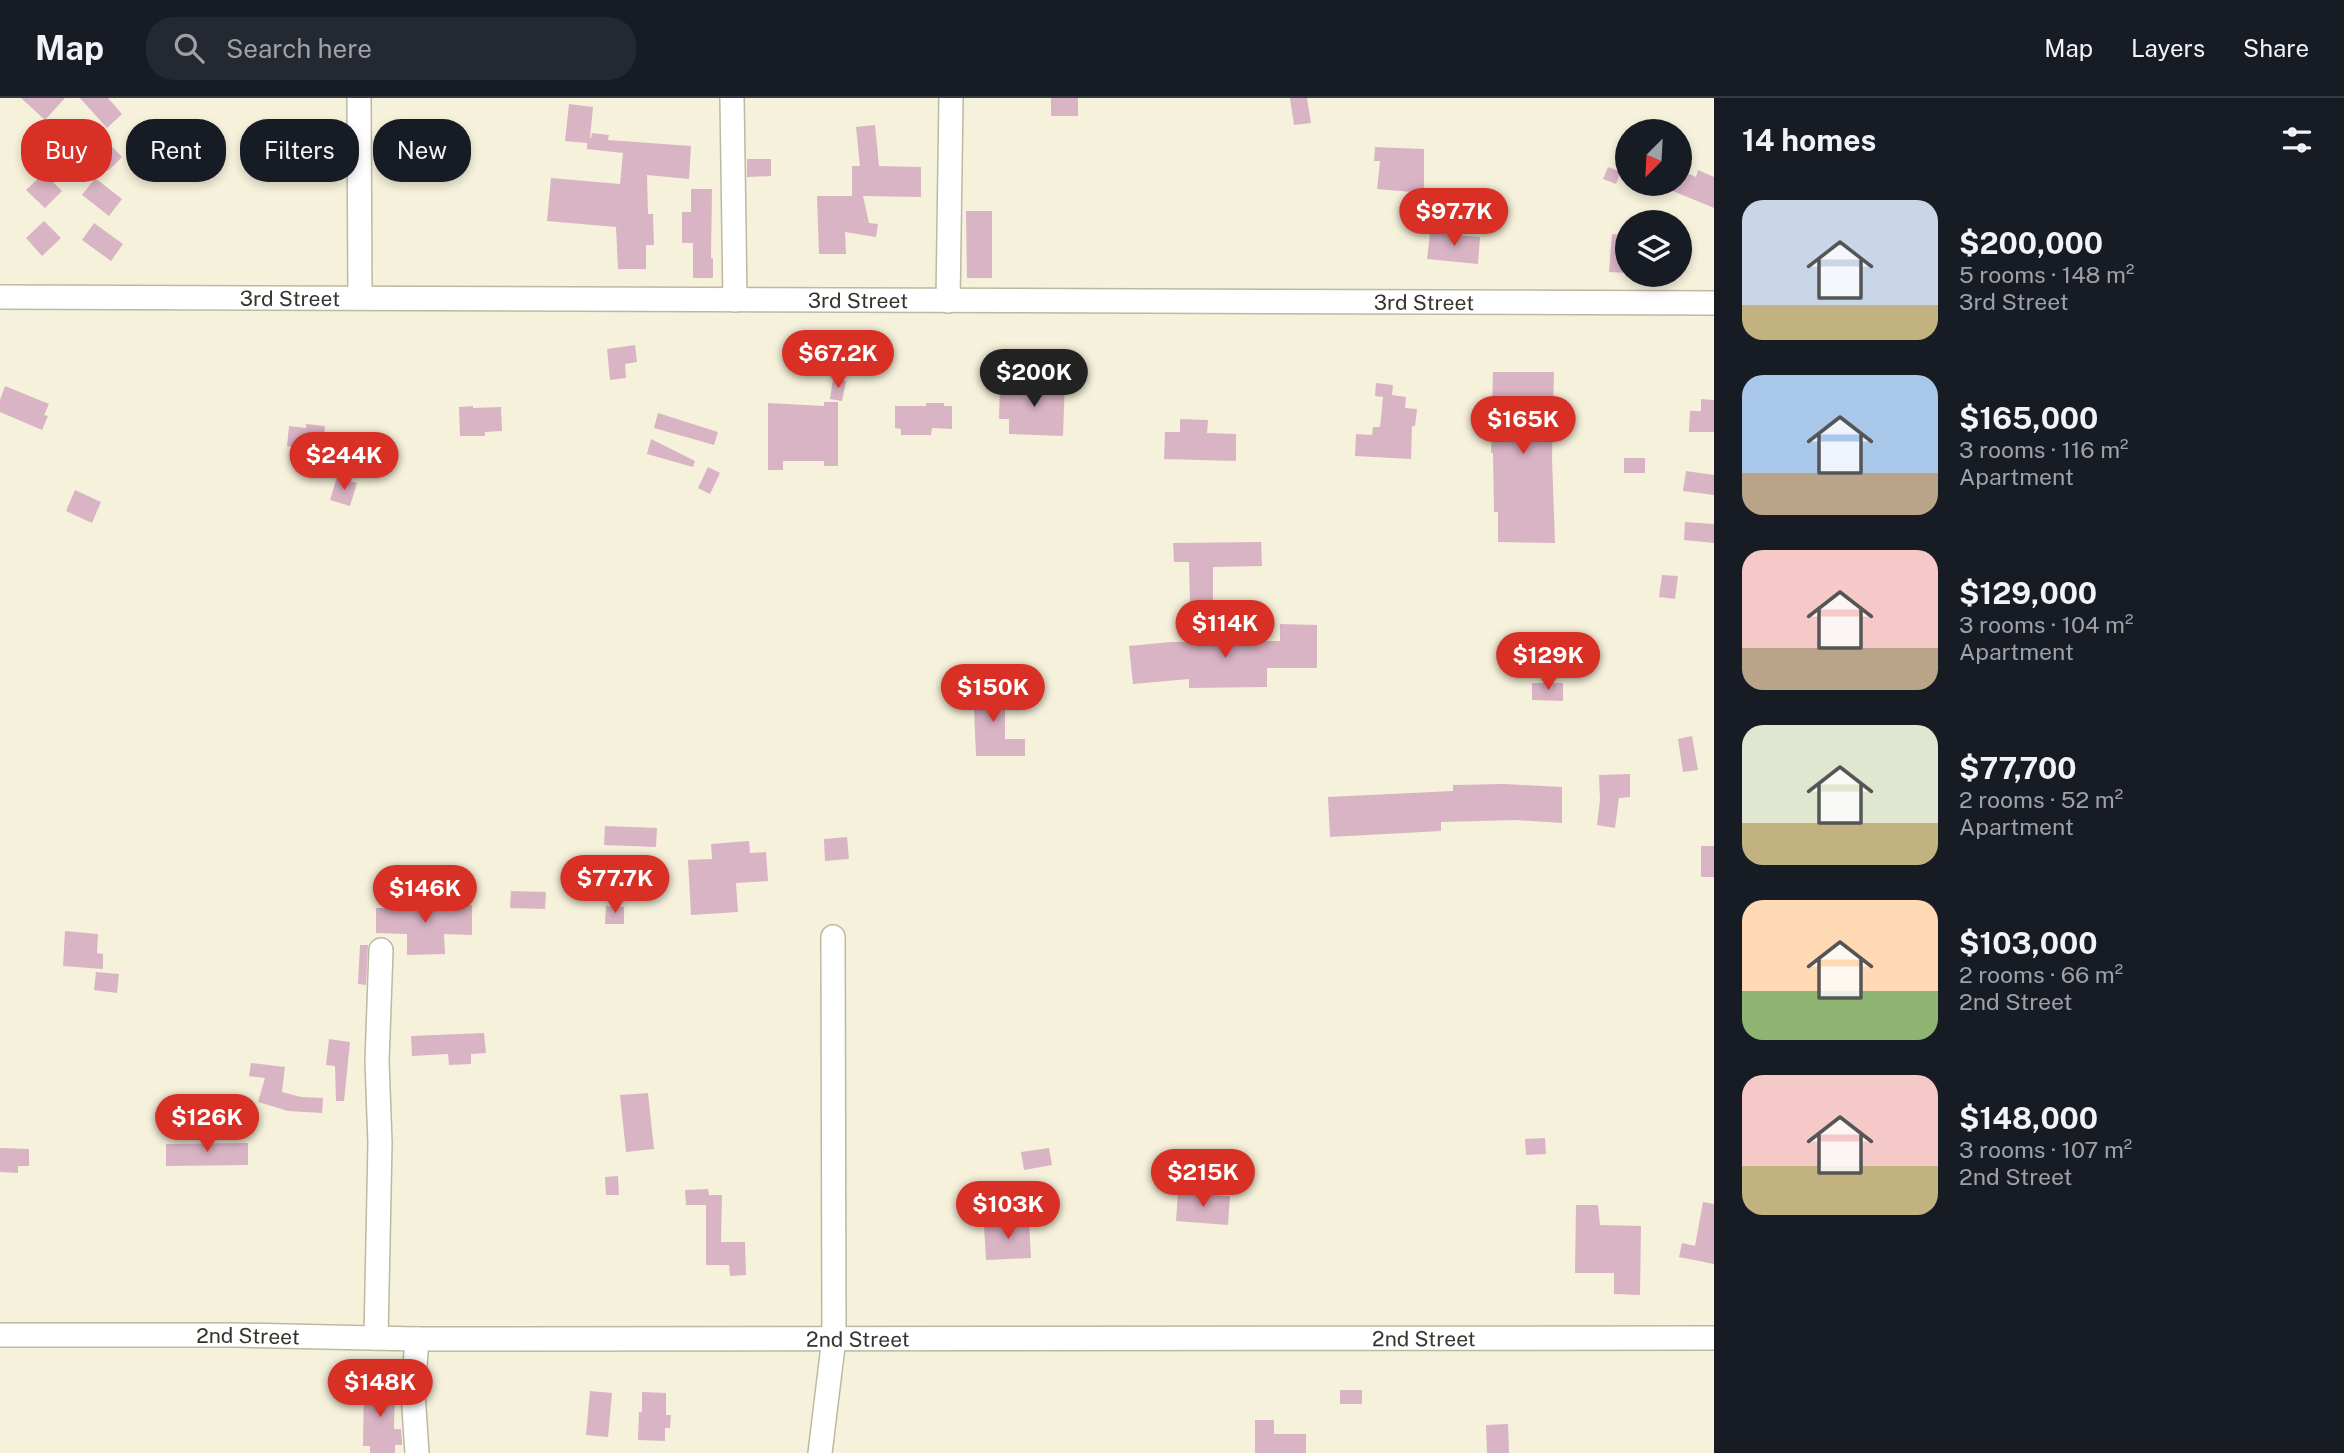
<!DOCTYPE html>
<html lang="en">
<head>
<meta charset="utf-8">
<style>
  body { margin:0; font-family:"Public Sans",sans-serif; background:#242831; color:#f1f3f6; height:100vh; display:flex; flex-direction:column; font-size:26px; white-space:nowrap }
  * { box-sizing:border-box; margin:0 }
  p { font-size:23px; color:#9ea1a6 }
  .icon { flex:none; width:38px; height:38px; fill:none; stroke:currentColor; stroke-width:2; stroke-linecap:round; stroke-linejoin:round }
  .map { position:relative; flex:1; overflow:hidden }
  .sheet { display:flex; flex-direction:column; background:#171b24; width:630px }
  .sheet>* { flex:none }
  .hud { position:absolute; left:21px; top:21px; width:665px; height:63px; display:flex; gap:14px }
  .needle { width:46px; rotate:204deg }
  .tools { position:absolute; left:1615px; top:21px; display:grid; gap:14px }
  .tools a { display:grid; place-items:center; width:77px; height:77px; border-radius:50%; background:#171b24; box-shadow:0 4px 10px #0003; font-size:35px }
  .price { position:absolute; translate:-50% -60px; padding:0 16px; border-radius:24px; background:#d93025; color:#fff; font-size:23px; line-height:46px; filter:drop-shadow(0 2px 4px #0008) }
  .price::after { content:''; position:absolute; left:50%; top:42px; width:21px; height:16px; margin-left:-10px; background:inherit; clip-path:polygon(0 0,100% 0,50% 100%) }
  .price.active { background:#222; color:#fff }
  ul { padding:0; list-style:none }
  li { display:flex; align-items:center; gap:21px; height:175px; padding:0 28px }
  li span { display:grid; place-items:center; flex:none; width:196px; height:140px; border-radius:21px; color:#555 }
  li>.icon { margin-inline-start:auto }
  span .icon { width:84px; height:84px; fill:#fffc; stroke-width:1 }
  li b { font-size:30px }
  h2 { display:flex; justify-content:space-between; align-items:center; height:84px; padding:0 28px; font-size:30px }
  .chip { padding:0 24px; border-radius:28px; background:#171b24; box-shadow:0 4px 10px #0003; font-size:24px; line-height:63px }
  .chip.active { background:#d93025; color:#fff }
  header { display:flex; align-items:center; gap:42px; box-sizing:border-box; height:98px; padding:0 35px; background:#171b24; border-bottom:2px solid #363941 }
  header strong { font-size:33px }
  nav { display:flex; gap:38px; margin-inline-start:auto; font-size:24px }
  .search { width:490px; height:63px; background:#242831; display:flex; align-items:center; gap:18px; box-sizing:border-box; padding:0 24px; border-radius:28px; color:#9ea1a6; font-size:26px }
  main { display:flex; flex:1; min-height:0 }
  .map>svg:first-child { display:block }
  .building { fill:#d9b4c5 }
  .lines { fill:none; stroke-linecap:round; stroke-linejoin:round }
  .minor-casing { stroke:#bdb8a3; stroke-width:26 }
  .minor { stroke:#fff; stroke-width:23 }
  .labels { text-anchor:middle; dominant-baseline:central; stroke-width:6; stroke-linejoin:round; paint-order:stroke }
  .street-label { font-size:21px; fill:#36342c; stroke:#fff }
</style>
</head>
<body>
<header>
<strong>Map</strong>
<div class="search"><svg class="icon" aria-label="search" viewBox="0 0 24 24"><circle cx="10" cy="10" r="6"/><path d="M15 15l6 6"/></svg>Search here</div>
<nav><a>Map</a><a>Layers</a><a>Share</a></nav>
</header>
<main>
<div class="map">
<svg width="1714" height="1355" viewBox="0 0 1714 1355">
  <rect width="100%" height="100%" fill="#f6f1db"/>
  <!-- building -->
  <g class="building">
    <path d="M21 0H65L45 22Z"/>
    <path d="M80 0H108L122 16 107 30Z"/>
    <rect x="1051" y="0" width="27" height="18"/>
    <path d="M1290 0H1307L1311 25 1294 27Z"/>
    <path d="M569 6 593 9 590 40H591L592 35 609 37 608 42 691 48 689 81 647 77 648 116H653L654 147H646V171H618L616 129 547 123 551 80 620 86 623 55 587 51V45L565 43Z"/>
    <path d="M875 27 879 68 921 69V99L863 98 869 125 878 126 876 139 845 134 846 156H819L817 98H852V68H860L856 29Z"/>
    <path d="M43 32 61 48 44 66 26 49Z"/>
    <path d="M97 33 122 59 108 73 82 47Z"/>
    <path d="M1375 49 1424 51V95L1377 91 1380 63H1374Z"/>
    <path d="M747 61H771V78L747 79Z"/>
    <path d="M1608 69 1621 74 1616 86 1603 81Z"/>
    <path d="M1680 72 1696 79 1698 72 1714 79V110L1656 86H1680Z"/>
    <path d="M44 75 62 93 45 110 26 92Z"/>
    <path d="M95 80 122 101 109 118 82 97Z"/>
    <path d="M691 91H712L711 160H713V180H693V145H682V114H691Z"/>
    <path d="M966 113H992V180H967Z"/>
    <path d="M44 123 61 140 42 158 26 140Z"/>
    <path d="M94 125 123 146 111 163 82 142Z"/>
    <path d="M1430 135 1480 139 1478 166 1427 161Z"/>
    <path d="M1612 136 1628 138V175L1609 174Z"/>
    <path d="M635 247 637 264 625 266 626 280 610 282 607 251Z"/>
    <path d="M1493 274H1554L1552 360 1555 445 1498 444V414H1494L1493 355H1491Z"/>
    <path d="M833 281 846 283 842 303 830 301Z"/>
    <path d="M1043 281 1065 282 1063 338 1009 336V321H999L1000 286H1016V291L1043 292Z"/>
    <path d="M1376 285 1393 287 1392 297 1406 299 1405 310 1417 311 1415 328H1412L1411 361 1355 358 1356 336 1372 337 1373 329H1380L1383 299 1375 298Z"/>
    <path d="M5 288 49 306 44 317 48 318 42 332 0 314V302Z"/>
    <path d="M1701 301 1714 302V334H1689L1690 313H1701Z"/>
    <path d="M824 304H838V368H824V363H783V372H768V305L824 308Z"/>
    <path d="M926 305H944V308H952V331L932 330 931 337H901V331L895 330V308H926Z"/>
    <path d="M473 308V310L501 309 502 333 485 334V338H460L459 309Z"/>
    <path d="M658 315 718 334 714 347 654 330Z"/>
    <path d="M1180 321 1208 322 1207 335 1236 336V363L1164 361 1165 334H1180Z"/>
    <path d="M306 326 325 328 323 352 287 348 289 328 306 330Z"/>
    <path d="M651 341 695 363 693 369 647 356Z"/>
    <rect x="1624" y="360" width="21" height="15"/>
    <path d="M708 369 720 375 710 396 698 390Z"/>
    <path d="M1686 373 1714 377V397L1683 393Z"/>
    <path d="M337 379 357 385 350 408 330 402Z"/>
    <path d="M75 392 101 404 92 425 66 413Z"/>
    <path d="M1685 424 1714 426V445L1684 442Z"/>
    <path d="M1261 444 1262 468 1213 469V505H1190L1189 464H1174L1173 445Z"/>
    <path d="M1662 477 1678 478 1675 501 1659 499Z"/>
    <path d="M1280 526 1317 527V570H1267V589L1189 590V581L1133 586 1129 548 1170 544 1280 543Z"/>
    <path d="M1532 585H1563V603L1532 602Z"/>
    <path d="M973 588H1005V641H1025V658H976Z"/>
    <path d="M1692 638 1698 672 1683 674 1678 641Z"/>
    <path d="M1630 676V699L1619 700 1615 730 1597 727 1600 702 1599 677Z"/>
    <path d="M1504 686 1562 689V725L1516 722 1441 724V733L1330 739 1328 699 1453 693V687Z"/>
    <path d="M605 728 657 730 656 749 604 747Z"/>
    <path d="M847 739 849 761 825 763 824 741Z"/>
    <path d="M749 743 750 755 766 754 768 783 736 785 738 814 691 817 688 762 712 761 711 746Z"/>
    <rect x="1701" y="748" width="13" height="31"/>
    <path d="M511 793 546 794 545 811 510 810Z"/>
    <path d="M397 805 472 807V837L444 836 445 856 407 857V836L376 835V810H396Z"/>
    <path d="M606 808 624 809V826H605Z"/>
    <path d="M65 833 98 836 97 855 103 856V871L63 868Z"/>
    <path d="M360 847H368L366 887 358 886Z"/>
    <path d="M96 874 119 876 117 895 94 892Z"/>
    <path d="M484 935 486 955 471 956V966L449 967 448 956 412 958 411 938Z"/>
    <path d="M329 941 350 944 344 1003H336L335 968 326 967Z"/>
    <path d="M251 965 285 969 282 994 301 999 323 1000 322 1015 288 1013 258 1004 265 980 249 978Z"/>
    <path d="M648 995 654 1051 626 1054 620 997Z"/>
    <path d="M1545 1040 1546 1056 1526 1057 1525 1041Z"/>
    <path d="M248 1045V1067L166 1068V1046Z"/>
    <path d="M0 1050 29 1051V1068H18V1075L0 1074Z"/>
    <path d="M1049 1050 1052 1067 1024 1072 1021 1054Z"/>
    <path d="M618 1078 619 1097H606L605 1079Z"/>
    <path d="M708 1091 709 1097H722L721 1144H745L746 1177 730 1178 729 1167H706V1107H686L685 1092Z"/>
    <path d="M1178 1095 1230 1098 1228 1127 1176 1123Z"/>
    <path d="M1703 1104 1714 1106V1166L1679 1159 1682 1145 1695 1148Z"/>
    <path d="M1576 1107H1598L1600 1127 1641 1128 1640 1197 1614 1196V1175H1575Z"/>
    <path d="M1029 1124 1031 1160 986 1162 984 1127Z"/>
    <path d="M364 1286H395L394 1331H401L402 1343V1347H395V1355H370V1348H363Z"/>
    <rect x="1340" y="1292" width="22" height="14"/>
    <path d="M590 1293 612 1295 608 1339 586 1337Z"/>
    <path d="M642 1294 666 1295V1317H671L670 1330H665V1343L638 1342 639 1314H642Z"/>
    <path d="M1255 1322H1274V1336H1306V1355H1255Z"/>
    <path d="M1508 1326 1509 1355H1487L1486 1327Z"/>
  </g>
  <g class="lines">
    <defs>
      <g id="minor">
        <path d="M359 0 360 200"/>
        <path d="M732 0 735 202"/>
        <path id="s1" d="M0 199 1714 205"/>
        <path d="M948 203 951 0"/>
        <path id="s2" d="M0 1237H237L417 1241 1714 1240"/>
        <path d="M376 1240 380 1045 377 963 381 852"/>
        <path d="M417 1355 413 1295 417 1241"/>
        <path d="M820 1355 834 1240 833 839"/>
      </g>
    </defs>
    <!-- minor casing -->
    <use href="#minor" class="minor-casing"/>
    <!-- minor -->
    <use href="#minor" class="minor"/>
  </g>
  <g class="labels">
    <!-- street labels -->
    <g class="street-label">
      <text stroke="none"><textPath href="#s1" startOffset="290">3rd Street</textPath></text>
      <text stroke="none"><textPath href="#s1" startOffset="858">3rd Street</textPath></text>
      <text stroke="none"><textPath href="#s1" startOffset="1424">3rd Street</textPath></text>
      <text stroke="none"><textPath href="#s2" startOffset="248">2nd Street</textPath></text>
      <text stroke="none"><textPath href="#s2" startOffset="858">2nd Street</textPath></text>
      <text stroke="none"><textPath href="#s2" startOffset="1424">2nd Street</textPath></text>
    </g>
  </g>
</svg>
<div class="tools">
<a><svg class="needle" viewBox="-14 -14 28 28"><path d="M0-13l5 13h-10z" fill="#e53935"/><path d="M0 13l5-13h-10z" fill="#9ea1a6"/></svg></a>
<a><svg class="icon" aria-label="layers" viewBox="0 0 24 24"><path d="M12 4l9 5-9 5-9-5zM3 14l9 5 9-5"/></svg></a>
</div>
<b class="price" style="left:1454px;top:150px">$97.7K</b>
<b class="price" style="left:838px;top:292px">$67.2K</b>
<b class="price active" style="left:1034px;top:311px">$200K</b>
<b class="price" style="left:1523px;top:358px">$165K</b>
<b class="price" style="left:344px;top:394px">$244K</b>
<b class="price" style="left:1225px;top:562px">$114K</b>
<b class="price" style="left:1548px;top:594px">$129K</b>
<b class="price" style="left:993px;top:626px">$150K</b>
<b class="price" style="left:615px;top:817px">$77.7K</b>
<b class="price" style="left:425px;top:827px">$146K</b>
<b class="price" style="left:207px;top:1056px">$126K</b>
<b class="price" style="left:1203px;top:1111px">$215K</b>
<b class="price" style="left:1008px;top:1143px">$103K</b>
<b class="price" style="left:380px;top:1321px">$148K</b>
<div class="hud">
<a class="chip active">Buy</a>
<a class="chip">Rent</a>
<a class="chip">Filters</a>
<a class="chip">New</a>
</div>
</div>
<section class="sheet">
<h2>14 homes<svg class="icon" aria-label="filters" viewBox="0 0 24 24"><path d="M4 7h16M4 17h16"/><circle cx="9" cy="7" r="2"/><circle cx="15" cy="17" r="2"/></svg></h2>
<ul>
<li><span style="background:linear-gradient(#c9d6e8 75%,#c2b280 0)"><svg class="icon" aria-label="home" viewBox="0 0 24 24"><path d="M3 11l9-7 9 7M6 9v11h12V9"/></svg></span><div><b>$200,000</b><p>5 rooms · 148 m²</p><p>3rd Street</p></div></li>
<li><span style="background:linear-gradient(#a9c7e8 70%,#b9a48a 0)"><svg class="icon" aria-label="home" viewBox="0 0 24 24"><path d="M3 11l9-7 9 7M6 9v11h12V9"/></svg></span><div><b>$165,000</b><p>3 rooms · 116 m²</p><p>Apartment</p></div></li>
<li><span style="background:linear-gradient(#f6c9c9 70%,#b9a48a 0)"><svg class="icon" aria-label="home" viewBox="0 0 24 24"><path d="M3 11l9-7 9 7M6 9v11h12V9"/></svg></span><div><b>$129,000</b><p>3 rooms · 104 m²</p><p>Apartment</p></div></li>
<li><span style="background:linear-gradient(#dfe7d0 70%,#c2b280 0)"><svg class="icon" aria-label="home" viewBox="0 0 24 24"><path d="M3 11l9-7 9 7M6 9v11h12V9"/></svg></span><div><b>$77,700</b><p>2 rooms · 52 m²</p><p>Apartment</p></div></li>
<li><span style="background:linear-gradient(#ffd9b3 65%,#8fb573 0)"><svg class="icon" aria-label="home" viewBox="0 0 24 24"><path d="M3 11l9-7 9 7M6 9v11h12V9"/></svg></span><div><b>$103,000</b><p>2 rooms · 66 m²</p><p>2nd Street</p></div></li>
<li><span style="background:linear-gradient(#f6c9c9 65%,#c2b280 0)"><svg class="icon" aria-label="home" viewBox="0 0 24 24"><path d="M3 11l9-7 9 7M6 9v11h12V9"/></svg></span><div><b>$148,000</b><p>3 rooms · 107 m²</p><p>2nd Street</p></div></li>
</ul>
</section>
</main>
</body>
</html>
